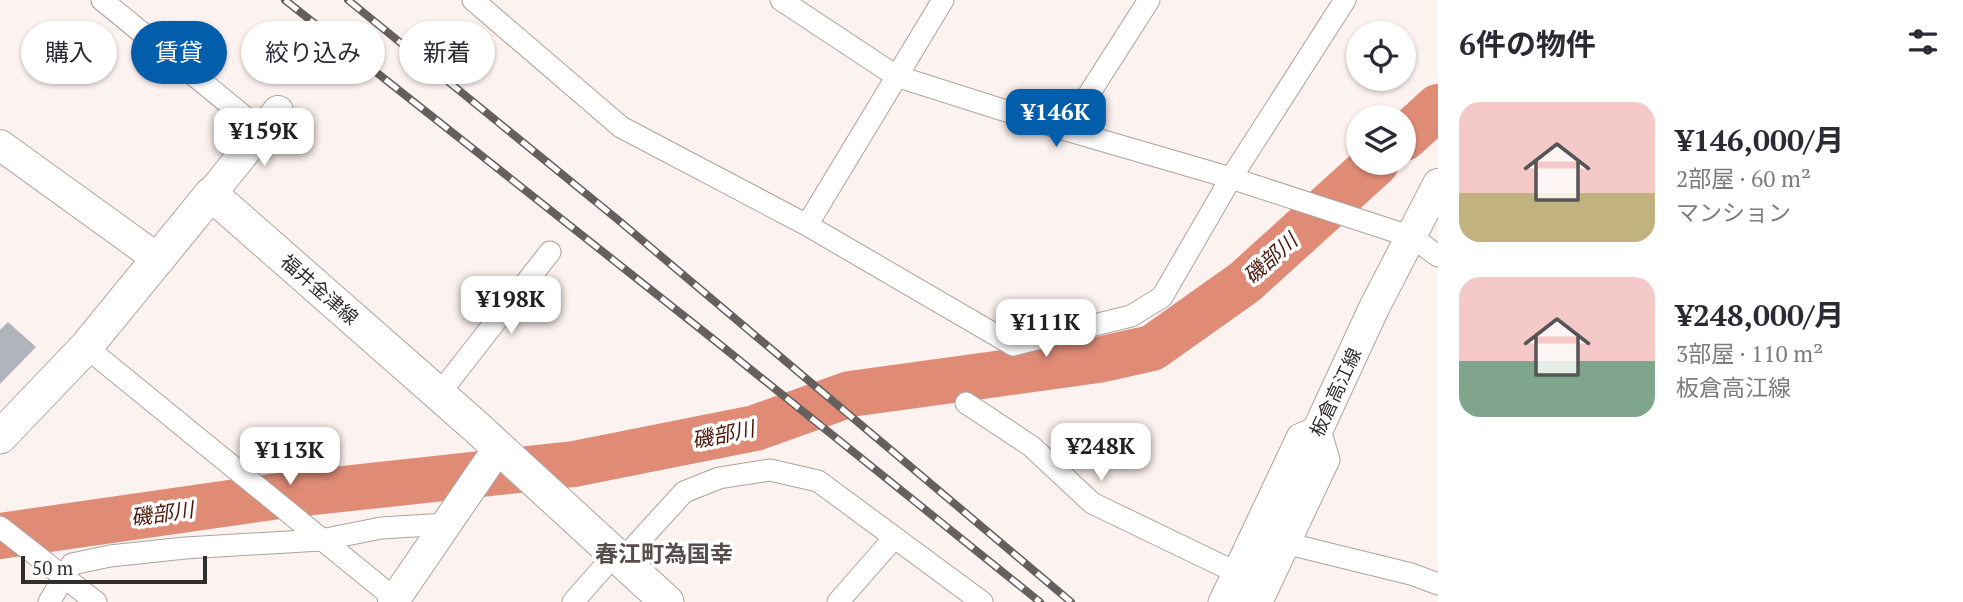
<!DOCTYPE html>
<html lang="ja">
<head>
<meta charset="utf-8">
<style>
  body { margin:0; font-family:"PT Serif","Noto Sans JP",serif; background:#f7f7f7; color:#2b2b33; height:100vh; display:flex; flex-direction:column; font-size:26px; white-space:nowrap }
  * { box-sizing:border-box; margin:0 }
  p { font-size:23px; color:#7c7c81 }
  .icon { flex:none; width:38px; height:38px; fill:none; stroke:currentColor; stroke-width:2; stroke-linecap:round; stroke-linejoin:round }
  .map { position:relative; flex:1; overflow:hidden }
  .side { display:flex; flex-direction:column; background:#fff; width:525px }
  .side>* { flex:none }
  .hud { position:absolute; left:21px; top:21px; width:665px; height:63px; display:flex; gap:14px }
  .tools { position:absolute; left:1346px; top:21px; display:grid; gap:14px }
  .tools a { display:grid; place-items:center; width:70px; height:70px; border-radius:50%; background:#fff; box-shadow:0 2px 5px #0004; font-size:35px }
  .scale { position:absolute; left:21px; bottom:18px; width:186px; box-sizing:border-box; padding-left:7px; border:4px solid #312e2d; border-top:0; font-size:19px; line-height:24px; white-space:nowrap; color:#312e2d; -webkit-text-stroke:5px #fff; paint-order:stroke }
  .price { position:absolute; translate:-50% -60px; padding:0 16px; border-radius:14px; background:#fff; color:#222; font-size:23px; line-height:46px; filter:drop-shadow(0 2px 4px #0008) }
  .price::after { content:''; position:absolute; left:50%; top:42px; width:21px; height:16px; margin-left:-10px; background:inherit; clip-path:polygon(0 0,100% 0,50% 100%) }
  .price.selected { background:#025eab; color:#fff }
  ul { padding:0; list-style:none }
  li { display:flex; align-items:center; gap:21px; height:175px; padding:0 21px }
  li span { display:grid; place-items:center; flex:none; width:196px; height:140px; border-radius:21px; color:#555 }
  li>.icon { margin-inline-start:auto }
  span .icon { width:84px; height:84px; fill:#fffc; stroke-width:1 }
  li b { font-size:30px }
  h2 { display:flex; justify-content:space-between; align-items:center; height:84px; padding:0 21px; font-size:30px }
  .chip { padding:0 24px; border-radius:32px; background:#fff; box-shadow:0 2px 5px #0004; font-size:24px; line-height:63px }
  .chip.selected { background:#025eab; color:#fff }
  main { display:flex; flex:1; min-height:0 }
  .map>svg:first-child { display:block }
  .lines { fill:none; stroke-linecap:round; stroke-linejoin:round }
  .river { stroke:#df8b76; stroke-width:46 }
  .building { fill:#b0b5bc }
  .street-casing { stroke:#aca3a0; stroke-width:23 }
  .secondary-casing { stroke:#aca3a0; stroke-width:32 }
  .primary-casing { stroke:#aca3a0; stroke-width:35 }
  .street { stroke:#fff; stroke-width:21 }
  .secondary { stroke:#fff; stroke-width:30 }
  .primary { stroke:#fff; stroke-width:33 }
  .rail-casing { stroke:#65605e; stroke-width:8 }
  .rail { stroke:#fff; stroke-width:5; stroke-dasharray:16; stroke-linecap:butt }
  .labels { text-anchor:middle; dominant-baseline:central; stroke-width:7; stroke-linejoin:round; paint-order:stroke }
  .street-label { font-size:19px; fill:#312e2d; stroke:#fff }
  .water-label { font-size:21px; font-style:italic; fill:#4a1609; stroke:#fff }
  .quarter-label { font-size:23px; font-weight:bold; fill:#564e4c; stroke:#fff }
</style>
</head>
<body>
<main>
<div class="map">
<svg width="1438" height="602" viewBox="0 0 1438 602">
  <rect width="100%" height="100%" fill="#fcf2f0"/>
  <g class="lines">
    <!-- river -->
    <g class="river">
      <path d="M1404 138 1438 107"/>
      <path d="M0 536 286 495 574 464 755 428 850 394 1098 360 1152 348 1245 282 1376 163"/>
    </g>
  </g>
  <!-- building -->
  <path class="building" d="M8 322 36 347 0 384V330Z"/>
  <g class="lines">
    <defs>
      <g id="street">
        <path d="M102 0 262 131"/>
        <path d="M473 0 621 127 807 225 1013 345 1131 316 1162 297 1231 178 1345 0"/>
        <path d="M781 0 896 76 1066 130 1231 178 1412 237 1438 256"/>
        <path d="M1066 130 1149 0"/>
        <path d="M807 225 943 0"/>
        <path d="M86 347 395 599"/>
        <path d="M439 394 550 252"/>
        <path d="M966 403 1031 446 1092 503 1233 571"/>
        <path d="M0 527 96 602"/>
        <path d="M1289 544 1411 574 1438 584"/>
        <path d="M623 559 684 492 719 478 770 470 818 481 982 602"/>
        <path d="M49 602 72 564 110 556 185 548 321 540 381 528 447 524"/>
        <path d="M573 602 616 553"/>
        <path d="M838 602 894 538"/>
        <path d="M1219 602 1298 435 1319 426 1329 460 1262 602"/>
      </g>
      <g id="secondary">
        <path d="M0 145 158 259"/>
        <path d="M211 194 278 111"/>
        <path d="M393 602 499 447"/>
        <path d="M1238 602 1374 308 1438 184"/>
      </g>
      <path id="primary" d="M0 437 86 347 211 194 474 425 667 602"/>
    </defs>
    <!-- street casing -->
    <use href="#street" class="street-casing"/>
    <!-- secondary casing -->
    <use href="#secondary" class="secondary-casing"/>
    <!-- primary casing -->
    <use href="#primary" class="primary-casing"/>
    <!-- street -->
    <use href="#street" class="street"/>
    <!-- secondary -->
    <use href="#secondary" class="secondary"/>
    <!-- primary -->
    <use href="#primary" class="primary"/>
    <defs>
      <g id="rail">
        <path d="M285 0 713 339 1040 602"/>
        <path d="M348 0 617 219 1071 602"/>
      </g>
    </defs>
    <!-- rail casing -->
    <use href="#rail" class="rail-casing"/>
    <!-- rail -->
    <use href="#rail" class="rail"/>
  </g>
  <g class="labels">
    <!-- street labels -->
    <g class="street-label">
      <text transform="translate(320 289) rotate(41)">福井金津線</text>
      <text transform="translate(1335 392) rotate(-65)">板倉高江線</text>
    </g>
    <!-- water labels -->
    <g class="water-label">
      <text transform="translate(1270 258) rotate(-42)">磯部川</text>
      <text transform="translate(723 434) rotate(-12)">磯部川</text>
      <text transform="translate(162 513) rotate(-8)">磯部川</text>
    </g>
    <!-- quarter labels -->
    <g class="quarter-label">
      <text x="664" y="553">春江町為国幸</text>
    </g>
  </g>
</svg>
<div class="tools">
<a><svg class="icon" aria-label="locate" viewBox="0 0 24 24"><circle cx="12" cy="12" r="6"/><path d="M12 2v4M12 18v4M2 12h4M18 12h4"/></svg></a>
<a><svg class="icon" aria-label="layers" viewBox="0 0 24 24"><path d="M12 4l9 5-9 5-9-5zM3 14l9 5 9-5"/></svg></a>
</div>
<div class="scale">50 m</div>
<b class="price selected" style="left:1056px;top:149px">¥146K</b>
<b class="price" style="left:264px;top:168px">¥159K</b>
<b class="price" style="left:511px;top:336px">¥198K</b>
<b class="price" style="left:1046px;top:359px">¥111K</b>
<b class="price" style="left:1101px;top:483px">¥248K</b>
<b class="price" style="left:290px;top:487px">¥113K</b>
<div class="hud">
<a class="chip">購入</a>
<a class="chip selected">賃貸</a>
<a class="chip">絞り込み</a>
<a class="chip">新着</a>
</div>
</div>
<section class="side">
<h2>6件の物件<svg class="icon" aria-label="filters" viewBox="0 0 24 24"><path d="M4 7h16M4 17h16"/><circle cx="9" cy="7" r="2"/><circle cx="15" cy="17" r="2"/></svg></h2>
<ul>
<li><span style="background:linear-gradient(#f6c9c9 65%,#c2b280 0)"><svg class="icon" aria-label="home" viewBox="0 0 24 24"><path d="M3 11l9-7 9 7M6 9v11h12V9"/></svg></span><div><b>¥146,000/月</b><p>2部屋 · 60 m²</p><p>マンション</p></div></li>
<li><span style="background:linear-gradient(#f6c9c9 60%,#7fa58c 0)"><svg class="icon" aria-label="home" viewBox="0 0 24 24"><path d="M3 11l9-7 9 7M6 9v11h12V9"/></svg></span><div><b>¥248,000/月</b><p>3部屋 · 110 m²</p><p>板倉高江線</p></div></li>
</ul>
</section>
</main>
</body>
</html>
